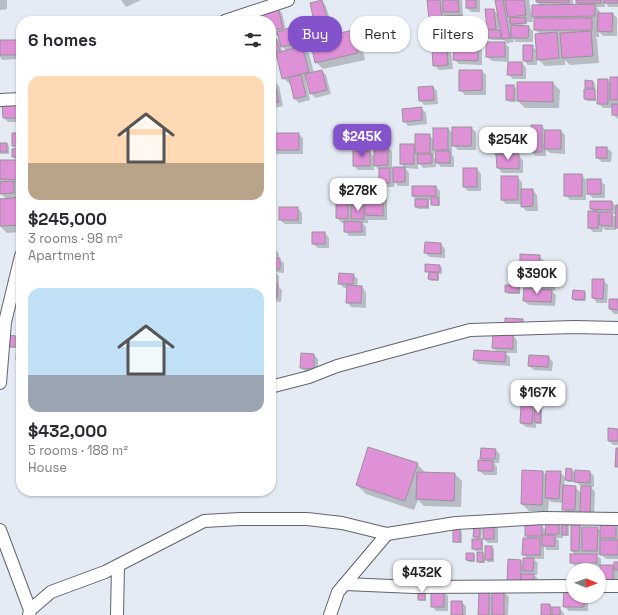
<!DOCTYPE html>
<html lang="en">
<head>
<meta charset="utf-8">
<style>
  body { margin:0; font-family:"Space Grotesk",sans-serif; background:#f2f2f3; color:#2b2b33; height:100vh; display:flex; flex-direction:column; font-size:15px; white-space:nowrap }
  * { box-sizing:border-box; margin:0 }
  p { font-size:13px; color:#7c7c81 }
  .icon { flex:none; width:22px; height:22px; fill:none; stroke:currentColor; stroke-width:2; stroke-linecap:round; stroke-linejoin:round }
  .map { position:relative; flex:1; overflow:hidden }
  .details { position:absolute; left:16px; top:16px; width:260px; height:480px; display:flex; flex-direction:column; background:#fff; border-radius:16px; box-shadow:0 1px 3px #0004 }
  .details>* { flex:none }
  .guide { position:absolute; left:288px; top:16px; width:270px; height:36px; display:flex; gap:8px }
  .needle { width:26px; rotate:91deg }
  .fabs { position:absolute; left:566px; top:563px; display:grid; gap:8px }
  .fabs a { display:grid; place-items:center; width:40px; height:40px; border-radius:50%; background:#fff; box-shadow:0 1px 3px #0004; font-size:20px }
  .price { position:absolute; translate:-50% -34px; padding:0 9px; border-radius:8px; background:#fff; color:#222; font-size:13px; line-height:26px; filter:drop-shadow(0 1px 2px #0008) }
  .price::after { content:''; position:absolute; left:50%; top:24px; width:12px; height:9px; margin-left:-6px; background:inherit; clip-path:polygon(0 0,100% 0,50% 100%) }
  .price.active { background:#8452ca; color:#fff }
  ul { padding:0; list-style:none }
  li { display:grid; align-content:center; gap:8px; height:212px; padding:0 12px }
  li span { display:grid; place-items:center; height:124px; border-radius:12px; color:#555 }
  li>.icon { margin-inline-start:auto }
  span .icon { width:72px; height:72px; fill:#fffc; stroke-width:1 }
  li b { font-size:17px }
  h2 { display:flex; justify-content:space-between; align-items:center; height:48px; padding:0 12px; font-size:17px }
  .chip { padding:0 14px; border-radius:16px; background:#fff; box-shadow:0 1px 3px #0004; font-size:14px; line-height:36px }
  .chip.active { background:#8452ca; color:#fff }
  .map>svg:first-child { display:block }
  .shadow { fill:#0003; fill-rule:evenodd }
  .building { fill:#de91d7; stroke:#9a9299 }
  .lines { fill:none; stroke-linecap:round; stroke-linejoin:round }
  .street-casing { stroke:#5f646d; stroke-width:14 }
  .street { stroke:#fff; stroke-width:12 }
</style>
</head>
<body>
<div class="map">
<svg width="618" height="615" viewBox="0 0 618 615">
  <rect width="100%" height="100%" fill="#e5ebf5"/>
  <!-- shadow -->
  <g class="shadow">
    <path d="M0 0H7V9L0 10Z"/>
    <path d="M121 0H141L126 7Z"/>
    <path d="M428 0H462L463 17 466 20 468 45H478L482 50V65L459 64 454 60 455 46H451L449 43 439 44 432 37Z"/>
    <path d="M467 0H480V12H471L467 8Z"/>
    <path d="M496 0H529L533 22H527V24L521 25 522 26 528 27 533 31V42H516L513 38 514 42 505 44 509 47V63H522L526 68V79H513L508 74 509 62 492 61 487 57V43H507L504 40H491L489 38 490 31 488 29 486 10H493L499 15ZM500 24 502 34 499 31V25Z"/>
    <path d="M537 0H573V6H580L577 2V0H618V7H609L605 3V7H596L602 14H613L617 18V36H603L599 32V37H595L597 39 599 63 570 65 565 60V65L545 66 537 58V65H528L524 60 532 46 537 51 540 34 535 30V18L532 15 540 6 537 2Z"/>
    <path d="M322 1 326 6 332 27 321 30 315 24 319 39 353 31 360 38 365 60 323 69 316 62 311 43 301 46 295 40 298 48 302 47 309 54 314 73 322 71 326 75 331 94 315 98 311 93 307 80 306 81 310 100 299 103 294 98 291 85 283 78 278 56 275 58 271 54V21H263L278 9 282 13 286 30 289 29 295 35 311 19 316 24ZM279 35 281 42 274 36ZM280 45 287 51 283 52Z"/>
    <path d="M0 41H17L21 45V59L2 60 0 57Z"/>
    <path d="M447 48 451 52 453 69 439 70 434 65Z"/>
    <path d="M482 71 486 75V95H465L460 90Z"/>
    <path d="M618 78V119L613 115V108H603L598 103 599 80H608L611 83Z"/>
    <path d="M274 81 279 86 283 106 271 109V82Z"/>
    <path d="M593 82 595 84 596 101H587L585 99 588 90 586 88Z"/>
    <path d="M553 83 560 90 559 108H525L518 101Z"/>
    <path d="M514 86 516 88V102H509L507 100Z"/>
    <path d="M433 87 437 91 438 104 424 105 420 100Z"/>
    <path d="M18 103 21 107V122H8L4 118Z"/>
    <path d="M421 108 426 113 427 124 408 126 404 121Z"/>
    <path d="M542 126 546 131H561L565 135V154L550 153 546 150V156H536L531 152Z"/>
    <path d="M448 128 453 134 471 128 476 132V150H458L452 144V155L454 157V167H441L436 162V167L423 168 418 162V169L405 168 409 173V186H398L395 182 394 187H384L380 183 379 170 374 164V170H358L354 166 369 152 375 157 387 146 392 151V168H405L401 164 413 145 416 148 429 135 434 140ZM434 149 436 151V160L434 158Z"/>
    <path d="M271 133 298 134 303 138V154H276L271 148Z"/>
    <path d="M21 134V184H15L18 187 19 198H21V232L7 233 0 226V199H7L0 193V197V161H18L13 157V150L17 149 13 146Z"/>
    <path d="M0 144H7L9 146V154H0Z"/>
    <path d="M514 146 518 150V155L523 160V173H502L498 168 497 157 492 152Z"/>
    <path d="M597 148H607L612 152 611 162H602L597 158Z"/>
    <path d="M477 169 481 174V191H468L464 187Z"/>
    <path d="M582 175 586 180V200H570L565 195Z"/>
    <path d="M517 177 522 182V190H533L537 195 538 211H526L522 206V204H506L502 200Z"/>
    <path d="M600 180 605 185V198H593L588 194Z"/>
    <path d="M436 187 440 191V206H434L432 204V200H429V209H418L416 207V199L412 196Z"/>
    <path d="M382 195 387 199V220H368V223H362L366 227V236H349L345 231V223H342L337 218 348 200 352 204V206H366Z"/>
    <path d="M612 202 616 206H618V229L616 226V230H605L603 227 602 232H593L589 228 594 212 591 209ZM612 214H617V218Z"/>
    <path d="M298 208 302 213V224H285L280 220Z"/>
    <path d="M325 233 329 238V248H318L313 244Z"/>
    <path d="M441 244 445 249V258L430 257 425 253Z"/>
    <path d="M271 249H275L279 254V259L284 263V273L275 272 279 276V287L282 290 281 302 271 301Z"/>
    <path d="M539 256 544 261 543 267 552 268 556 272 555 291 551 290 556 295 555 306 529 305 524 301 538 290 534 285 533 288 520 287V294H508L506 292 517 286 513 282 525 269 521 265Z"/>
    <path d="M440 266 442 268V274H439V281H431L429 279 430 273 426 271Z"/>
    <path d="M353 275 358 279 357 287H362L366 292V308L351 307 347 302V288H344L339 283Z"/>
    <path d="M593 280H603L608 285 607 303H597L593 298Z"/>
    <path d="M584 292 586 294V301H575L573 299Z"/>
    <path d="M618 300V314H614L610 309Z"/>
    <path d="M513 335 517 340V353H505L510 357V366L479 364 474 360 498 352 493 348Z"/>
    <path d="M16 337 18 341H21V363L18 359V348H9L7 346Z"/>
    <path d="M314 355 318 359V373L306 372 301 368Z"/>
    <path d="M548 357 553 362 552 371 534 370 529 366Z"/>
    <path d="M557 385 561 390V398L546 397V402H537L532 397Z"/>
    <path d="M540 405 542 407V424H536V428L526 427 521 423 532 407 536 410Z"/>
    <path d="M618 430V445H613L609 441Z"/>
    <path d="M495 450 500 454 499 463H494L497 467V475H484L479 470 485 462 481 458Z"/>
    <path d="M417 464 426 473 455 474 462 481 461 507 424 506 418 500 414 510 366 494 357 485Z"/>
    <path d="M572 470 576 474 590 472 594 476V487H591L595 492 594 517H585L579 511V514H567L563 509V503L551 502 549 500 548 512 529 511 522 504 543 472 547 476 560 472 566 479ZM565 478 568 482H574V480L582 487 581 493 575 487 564 486Z"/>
    <path d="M567 523 569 525V536H565L563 535V538H556L559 541V550H547L544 546V559H533L538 563 537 575H534L538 579V590L513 586 520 561 524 565 528 559 523 554 529 539 526 536 541 525 546 530 559 524 563 528Z"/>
    <path d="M494 524 498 529V543H488L484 539Z"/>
    <path d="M579 524 583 528H597L601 531 615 524 618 526V559H606L602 555H596L601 559V566H613L615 569 618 563V569H616L618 571 617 586 601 567H576L571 562 575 555 572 551Z"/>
    <path d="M480 527 482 529 481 539H480L483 542V551H475L473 549 478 540 474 537Z"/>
    <path d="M460 530 462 532V543H456L454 541Z"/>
    <path d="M492 547 494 549V562H488L485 559V563H480L478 561 483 553 486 556Z"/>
    <path d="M473 554 475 556V562H469L467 560Z"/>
    <path d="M419 590 426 592V601H421L419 599Z"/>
    <path d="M443 591 448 596V611H436L432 606Z"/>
    <path d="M489 592 493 597 504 592 509 597 508 615H479Z"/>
    <path d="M573 596H588V611H569L564 606Z"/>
    <path d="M461 602 466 606V615H452Z"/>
    <path d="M550 605 553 608H559L564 613V615H542Z"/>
  </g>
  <!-- building -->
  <g class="building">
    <path d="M322 0 328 22 315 26 310 3Z"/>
    <path d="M427 0H440L444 36 431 38Z"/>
    <path d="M443 0H458L459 12H443Z"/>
    <rect x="466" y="0" width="10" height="8"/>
    <path d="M495 0H503L510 38 502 39Z"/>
    <path d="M505 0H524L526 15 508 17Z"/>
    <path d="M536 0H569V3L536 2Z"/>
    <rect x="576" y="0" width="25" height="3"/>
    <rect x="604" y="0" width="14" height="3"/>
    <path d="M595 4V16L532 17V5Z"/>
    <path d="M278 7 283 28 271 31V21H262L260 12Z"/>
    <path d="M485 9H494L496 29H487Z"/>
    <path d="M598 13H613L612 32 597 31Z"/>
    <path d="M462 15 464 41 446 42 444 16Z"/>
    <path d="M525 17 526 23 510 24V18Z"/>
    <path d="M311 18 316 36 296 42 291 23Z"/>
    <rect x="534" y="18" width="58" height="12"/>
    <path d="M511 25 529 26 528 38H511Z"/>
    <path d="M289 28 294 44 281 47 277 32Z"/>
    <path d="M353 30 358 53 315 63 310 40Z"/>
    <path d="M487 30H500L501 38H488Z"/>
    <path d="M591 31 593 56 562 58 560 33Z"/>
    <path d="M557 32 559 58 537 60 535 34Z"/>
    <path d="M274 34 280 50 271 53V36Z"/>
    <rect x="0" y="40" width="17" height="15"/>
    <rect x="486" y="42" width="19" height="15"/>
    <path d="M454 44H478V61L453 60Z"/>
    <path d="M523 45H533L532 61H523Z"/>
    <path d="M302 46 309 72 282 79 276 53Z"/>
    <path d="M447 47 448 65 433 66 432 48Z"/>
    <path d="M508 62H522V75H507Z"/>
    <path d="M322 70 327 90 310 94 305 74Z"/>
    <path d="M459 70H482V90L459 91Z"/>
    <path d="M301 75 306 96 294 99 289 77Z"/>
    <rect x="610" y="77" width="8" height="23"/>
    <path d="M598 79H608V104H597Z"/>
    <path d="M274 80 279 102 271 103V81Z"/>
    <path d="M585 80 593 81V88H585Z"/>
    <path d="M517 82H553V102L517 101Z"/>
    <rect x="506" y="85" width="8" height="15"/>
    <path d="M433 86 434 100 419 101 418 87Z"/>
    <path d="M584 89H595V100L584 99Z"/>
    <path d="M18 102V118H3L2 103Z"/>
    <rect x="612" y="104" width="6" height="11"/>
    <path d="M422 107V120L403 122 402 109Z"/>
    <path d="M531 125H542V152H530Z"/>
    <path d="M452 127H472L471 146H452Z"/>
    <rect x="433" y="128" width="15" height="22"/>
    <path d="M545 130H561V149H544Z"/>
    <rect x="12" y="133" width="9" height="13"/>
    <rect x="271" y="133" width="28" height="17"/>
    <rect x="415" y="134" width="15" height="19"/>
    <rect x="0" y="143" width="7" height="9"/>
    <rect x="400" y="144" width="14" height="20"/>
    <path d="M388 145V165L374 166V146Z"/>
    <path d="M491 145H514V153L491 152Z"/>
    <rect x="596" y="147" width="11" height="11"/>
    <path d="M21 148V157H12V149Z"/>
    <rect x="353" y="151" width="17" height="15"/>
    <path d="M435 151H450V163H436Z"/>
    <path d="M417 154H432V163L418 164Z"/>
    <path d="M496 154H519V169L497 168Z"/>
    <path d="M0 160H21V180L0 179Z"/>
    <rect x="393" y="167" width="12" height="15"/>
    <rect x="379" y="168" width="11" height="15"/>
    <rect x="463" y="168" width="14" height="19"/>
    <rect x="564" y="174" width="18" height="22"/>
    <rect x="501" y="176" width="17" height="24"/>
    <rect x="587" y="179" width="14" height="15"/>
    <path d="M14 181V193L0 194V182Z"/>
    <rect x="412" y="186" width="24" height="10"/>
    <path d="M521 189H533V206L521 207Z"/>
    <path d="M365 194H383V216L365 215Z"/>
    <path d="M21 197V225L0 226V199Z"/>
    <path d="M431 197H438L439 205H431Z"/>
    <path d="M336 199H348V219L336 218Z"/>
    <rect x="415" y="199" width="13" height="8"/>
    <path d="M590 201H612V210L590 209Z"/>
    <rect x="351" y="205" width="13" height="14"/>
    <path d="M616 205H618V228H615Z"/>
    <rect x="279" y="207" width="19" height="13"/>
    <rect x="588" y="211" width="10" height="17"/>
    <path d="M600 212H612V226L599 225Z"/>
    <path d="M344 221 362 222V232H344Z"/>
    <rect x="312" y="232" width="13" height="12"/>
    <path d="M425 242 441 243V254L424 253Z"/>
    <path d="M271 248H275V257L271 256Z"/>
    <path d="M520 254 540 255 539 266 520 265Z"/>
    <path d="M271 258H280V269L271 268Z"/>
    <path d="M425 264 440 265V272H425Z"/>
    <path d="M533 266 552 267 551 286H533Z"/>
    <path d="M513 267 530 268 529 284 512 283Z"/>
    <rect x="271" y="271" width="4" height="11"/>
    <path d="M429 272 438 273V280L428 279Z"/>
    <path d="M339 273 354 274 353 284H338Z"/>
    <path d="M592 279H604L603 299 592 298Z"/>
    <path d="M271 284H278L277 298H271Z"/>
    <path d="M347 285 362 286 361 303H346Z"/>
    <path d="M505 285H519V293L505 292Z"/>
    <path d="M524 288 552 290 551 302 523 301Z"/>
    <path d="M573 290 585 291 584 300 572 299Z"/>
    <path d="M609 299H618V310L609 309Z"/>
    <path d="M505 318 523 319V327L505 326Z"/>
    <path d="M493 333 513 334V349L492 348Z"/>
    <path d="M7 335 16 336V347L6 346Z"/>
    <path d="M17 340H21V360H16Z"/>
    <path d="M474 350 506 352 505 362 473 360Z"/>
    <path d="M301 353 314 354V369L300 368Z"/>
    <path d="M529 355 549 356 548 367 528 366Z"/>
    <path d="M532 383 557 384V394L542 393V398H531Z"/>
    <path d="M535 404 541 405 540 423 534 422Z"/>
    <path d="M521 405 533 406 532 424 520 423Z"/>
    <path d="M608 428 618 429V441H608Z"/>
    <path d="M368 447 418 463 405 501 356 485Z"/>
    <path d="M481 448 496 449 495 459H480Z"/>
    <path d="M616 448H618V467H615Z"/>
    <path d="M478 460 493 461V471H478Z"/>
    <path d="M566 468 572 469V481L565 480Z"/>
    <path d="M522 470 543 471 542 505 521 504Z"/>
    <path d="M575 470 590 471V483L574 482Z"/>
    <path d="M546 471H561L559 499 545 498Z"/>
    <path d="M417 472 455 473 454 501 416 499Z"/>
    <path d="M563 485 576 486 575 510H562Z"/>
    <path d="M581 486H591L590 513H580Z"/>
    <rect x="562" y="522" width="5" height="13"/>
    <rect x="483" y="523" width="11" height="16"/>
    <path d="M546 523H559V534H545Z"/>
    <path d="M571 523H580L579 551H571Z"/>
    <rect x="600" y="523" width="16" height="15"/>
    <rect x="525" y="524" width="17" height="12"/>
    <path d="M474 526H480V537H473Z"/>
    <path d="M582 527H598L597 551H582Z"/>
    <rect x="453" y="529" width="7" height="13"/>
    <rect x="542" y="535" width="13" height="11"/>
    <path d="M523 538H540V555H522Z"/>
    <rect x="472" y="539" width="10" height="10"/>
    <rect x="600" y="540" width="18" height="15"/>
    <rect x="485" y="546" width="7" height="14"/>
    <rect x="477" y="552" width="6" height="10"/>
    <path d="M466 553H474V561L466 560Z"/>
    <rect x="570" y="554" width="27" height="9"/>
    <path d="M523 558H534L533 571H523Z"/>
    <path d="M508 559 521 560V582H507Z"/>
    <rect x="614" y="562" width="4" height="8"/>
    <rect x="600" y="565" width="13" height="16"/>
    <rect x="521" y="574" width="13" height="12"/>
    <rect x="418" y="589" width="7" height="11"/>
    <path d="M564 589H573V596H584V607H563Z"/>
    <rect x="431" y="590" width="13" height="17"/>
    <path d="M479 591H489V615H478Z"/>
    <rect x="492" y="591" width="12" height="24"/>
    <path d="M451 601H462L463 615H451Z"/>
    <path d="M541 604H550L551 615H541Z"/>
    <rect x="552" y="607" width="8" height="8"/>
  </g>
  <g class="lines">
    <defs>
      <g id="street">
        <path d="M225 21 288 0"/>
        <path d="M0 100 21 99"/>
        <path d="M0 383 5 322 21 256"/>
        <path d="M274 386 309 377 337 366 470 330 574 327 618 328"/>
        <path d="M0 530 30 610 29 615"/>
        <path d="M345 584 414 587 573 586"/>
        <path d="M599 586H618"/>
        <path d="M30 610 51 592 105 572 204 521 240 519H307L342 523 387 534 456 523 544 518 618 519"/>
        <path d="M117 615 118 566"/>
        <path d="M330 615 338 592 387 534"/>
      </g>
    </defs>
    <!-- street casing -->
    <use href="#street" class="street-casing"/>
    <!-- street -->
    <use href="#street" class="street"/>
  </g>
</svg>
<div class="fabs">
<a><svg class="needle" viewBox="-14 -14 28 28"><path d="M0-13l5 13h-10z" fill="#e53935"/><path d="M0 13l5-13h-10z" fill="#7c7c81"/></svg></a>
</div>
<b class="price active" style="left:362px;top:158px">$245K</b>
<b class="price" style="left:508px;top:161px">$254K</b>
<b class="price" style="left:358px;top:212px">$278K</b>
<b class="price" style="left:537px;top:295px">$390K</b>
<b class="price" style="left:538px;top:414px">$167K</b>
<b class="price" style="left:422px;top:594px">$432K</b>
<div class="guide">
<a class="chip active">Buy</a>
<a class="chip">Rent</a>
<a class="chip">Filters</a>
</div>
<section class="details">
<h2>6 homes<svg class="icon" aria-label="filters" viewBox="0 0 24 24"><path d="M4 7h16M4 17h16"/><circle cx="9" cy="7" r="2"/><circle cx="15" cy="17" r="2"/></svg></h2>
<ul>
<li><span style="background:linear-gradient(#ffd9b3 70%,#b9a48a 0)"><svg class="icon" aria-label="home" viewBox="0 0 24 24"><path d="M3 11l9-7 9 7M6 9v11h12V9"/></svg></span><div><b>$245,000</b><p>3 rooms · 98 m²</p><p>Apartment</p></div></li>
<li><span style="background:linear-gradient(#bfe0f5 70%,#9aa5b1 0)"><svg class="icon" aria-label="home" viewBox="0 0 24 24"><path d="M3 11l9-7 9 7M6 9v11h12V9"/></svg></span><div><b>$432,000</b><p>5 rooms · 188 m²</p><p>House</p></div></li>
</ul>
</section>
</div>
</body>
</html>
